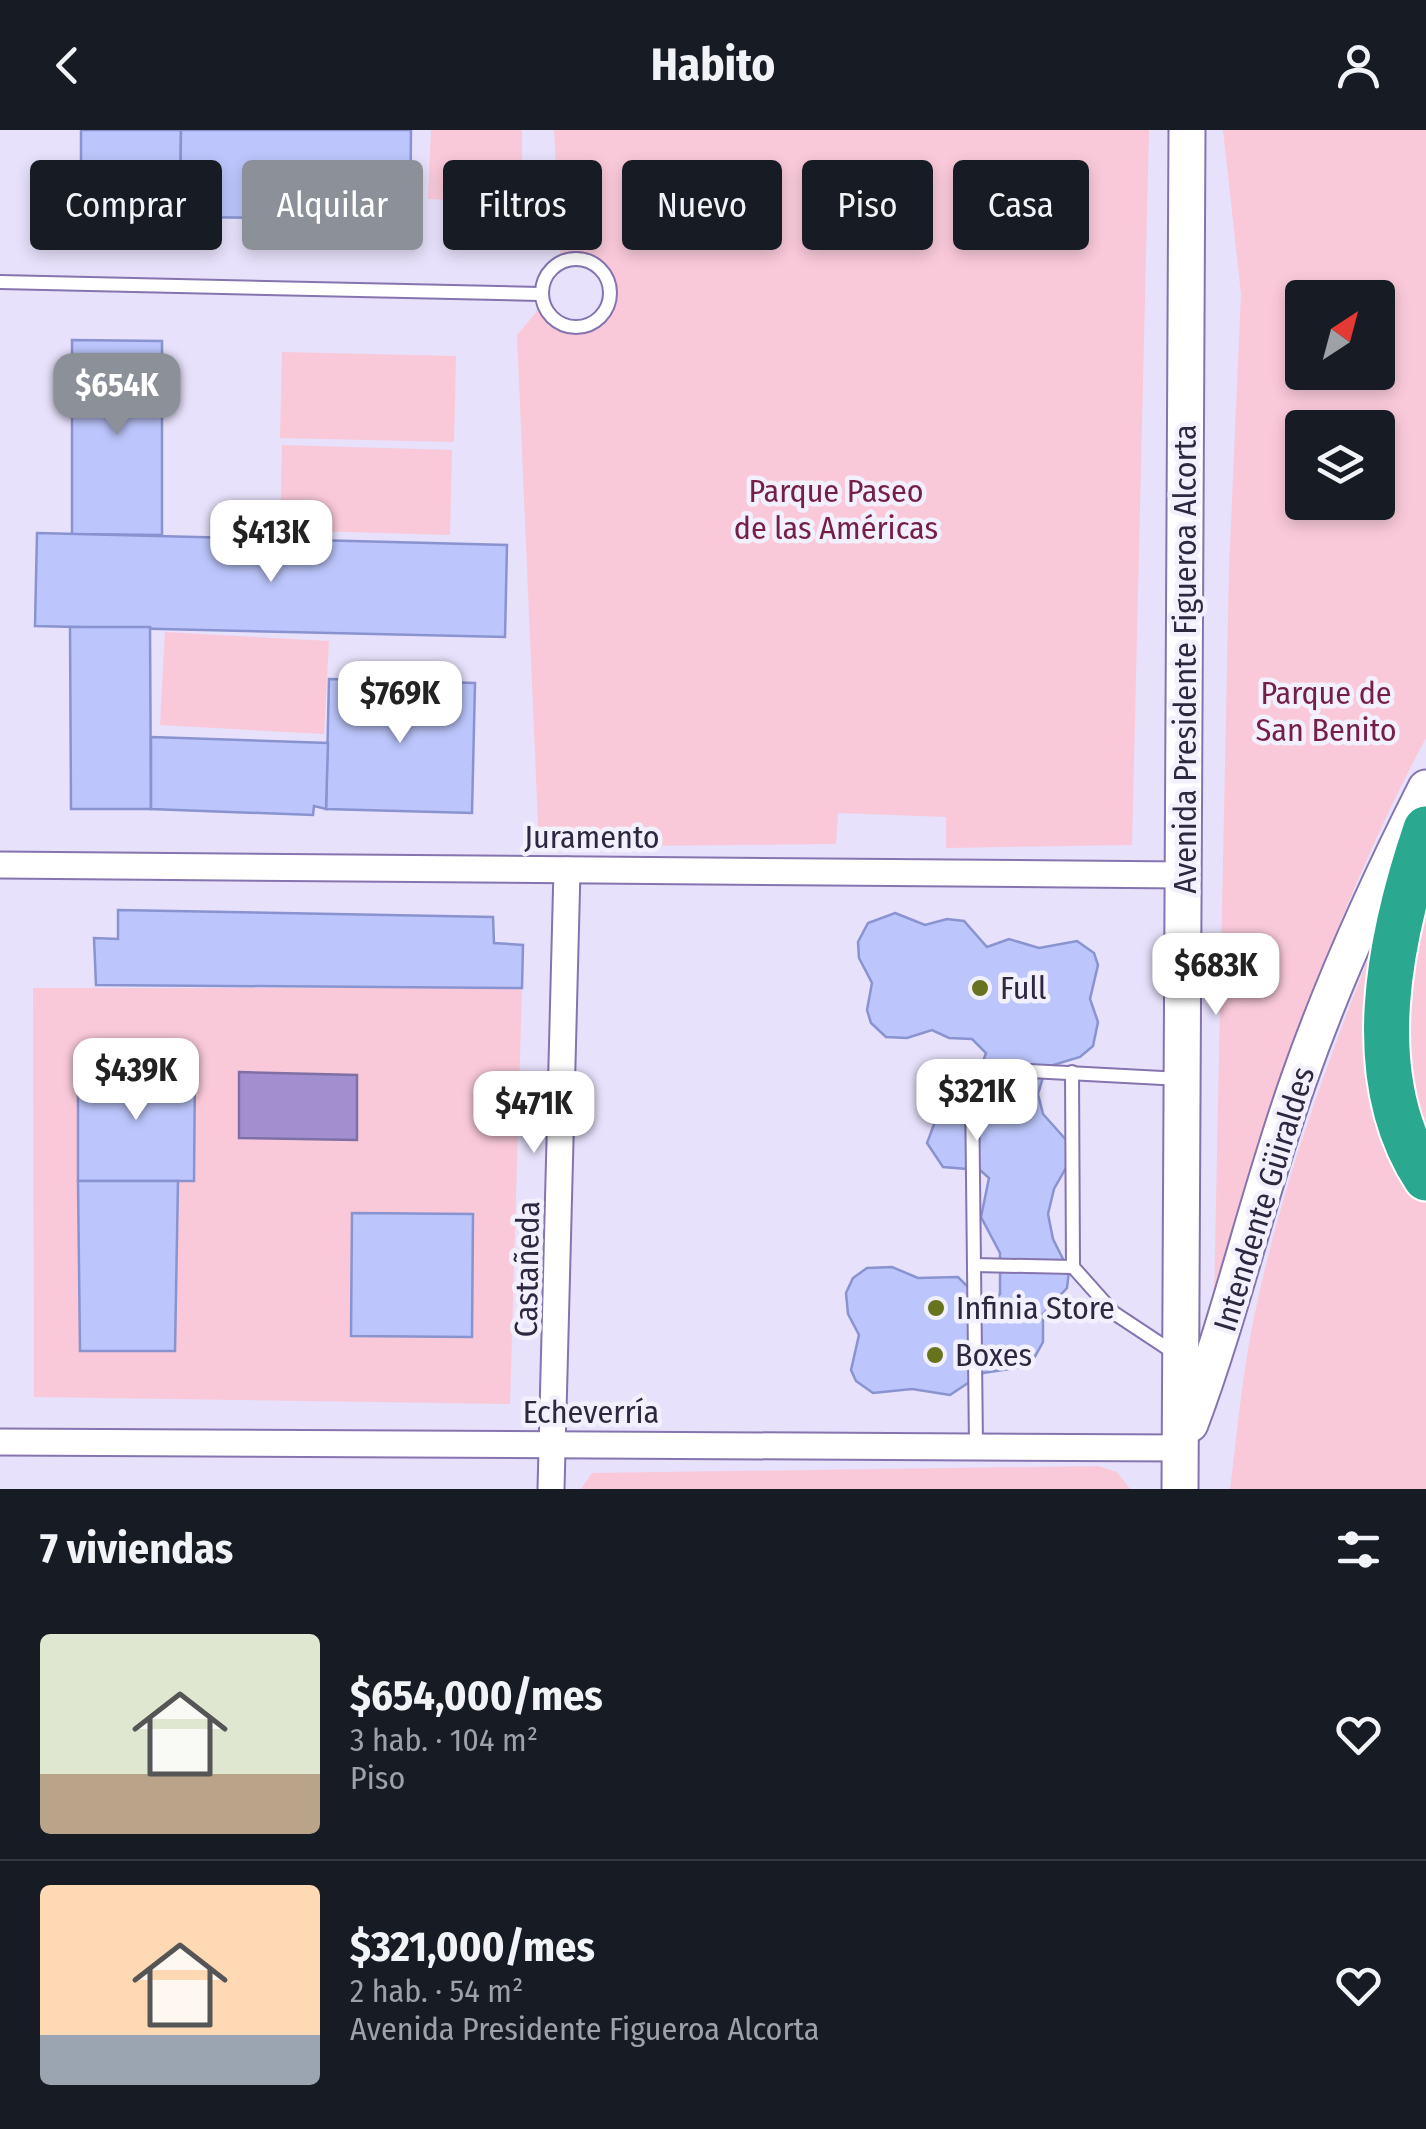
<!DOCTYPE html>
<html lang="es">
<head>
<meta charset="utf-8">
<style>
  body { margin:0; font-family:"Fira Sans Condensed",sans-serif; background:#20242c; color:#f1f3f6; height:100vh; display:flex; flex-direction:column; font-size:38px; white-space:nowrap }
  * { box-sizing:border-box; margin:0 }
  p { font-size:32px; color:#9ea1a6 }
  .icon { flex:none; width:55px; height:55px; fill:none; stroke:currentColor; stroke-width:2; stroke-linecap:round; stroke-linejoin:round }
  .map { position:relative; height:1359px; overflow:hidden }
  .details { display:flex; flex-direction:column; background:#171b24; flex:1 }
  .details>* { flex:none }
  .banner { position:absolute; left:30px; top:30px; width:1368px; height:90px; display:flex; gap:20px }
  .needle { width:65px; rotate:36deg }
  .controls { position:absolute; left:1285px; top:150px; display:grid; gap:20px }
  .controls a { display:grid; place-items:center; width:110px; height:110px; border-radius:10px; background:#171b24; box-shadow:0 5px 15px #0003; font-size:50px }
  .price { position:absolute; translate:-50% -85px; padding:0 22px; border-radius:20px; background:#fff; color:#222; font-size:32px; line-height:65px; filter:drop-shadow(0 2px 5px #0008) }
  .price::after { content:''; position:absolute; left:50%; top:60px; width:30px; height:22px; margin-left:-15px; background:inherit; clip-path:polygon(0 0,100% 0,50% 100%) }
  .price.current { background:#8c9099; color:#fff }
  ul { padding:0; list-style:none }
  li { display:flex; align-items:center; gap:30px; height:250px; padding:0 40px }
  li+li { border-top:2px solid #363941 }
  li span { display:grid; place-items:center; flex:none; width:280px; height:200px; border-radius:10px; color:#555 }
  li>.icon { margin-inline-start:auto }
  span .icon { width:120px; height:120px; fill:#fffc; stroke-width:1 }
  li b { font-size:42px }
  h2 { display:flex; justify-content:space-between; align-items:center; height:120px; padding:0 40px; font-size:42px }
  .tag { padding:0 35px; border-radius:10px; background:#171b24; box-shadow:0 5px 15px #0003; font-size:35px; line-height:90px }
  .tag.current { background:#8c9099; color:#fff }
  header { display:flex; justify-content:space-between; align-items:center; height:130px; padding:0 40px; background:#171b24; font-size:45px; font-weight:700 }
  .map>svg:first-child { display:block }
  .green { fill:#f9c9d9; fill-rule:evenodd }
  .water { fill:#a18fd0; stroke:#7e70a5; stroke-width:2.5 }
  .building { fill:#bcc6fc; stroke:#8993cf; stroke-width:2.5 }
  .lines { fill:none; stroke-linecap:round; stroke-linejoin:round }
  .service-casing { stroke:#8574af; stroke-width:16 }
  .minor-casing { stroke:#8574af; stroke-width:29 }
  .secondary-casing { stroke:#8574af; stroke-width:39 }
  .motorway-casing { stroke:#fff; stroke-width:49 }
  .service { stroke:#fff; stroke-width:12 }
  .minor { stroke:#fff; stroke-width:25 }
  .secondary { stroke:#fff; stroke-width:35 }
  .motorway { stroke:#2aa890; stroke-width:45 }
  .poi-dot { fill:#68731d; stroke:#f3f0fe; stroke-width:4 }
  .labels { text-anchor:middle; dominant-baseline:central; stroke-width:9; stroke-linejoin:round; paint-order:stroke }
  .park-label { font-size:32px; fill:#751e46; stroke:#f3f0fe }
  .street-label { font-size:32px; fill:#2e2740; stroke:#f3f0fe }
  .poi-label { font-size:32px; fill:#2e2740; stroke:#f3f0fe; text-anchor:start }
</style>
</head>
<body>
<header><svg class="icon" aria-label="back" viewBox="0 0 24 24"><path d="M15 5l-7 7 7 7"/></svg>Habito<svg class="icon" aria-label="person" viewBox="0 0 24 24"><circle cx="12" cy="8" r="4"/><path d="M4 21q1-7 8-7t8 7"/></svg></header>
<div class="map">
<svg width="1426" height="1359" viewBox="0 0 1426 1359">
  <rect width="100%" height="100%" fill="#e7e1fb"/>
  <!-- green -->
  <g class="green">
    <path d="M431 0H522V73L428 69Z"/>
    <path d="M554 0H1149L1132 715 946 718V687L838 683 836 714 539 717 517 205 543 174 549 185 570 197C630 197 618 115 561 131Z"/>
    <path d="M1223 0H1426V608C1330 786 1272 978 1214 1170L1229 439 1241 164ZM1302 168H1378V242H1302ZM1302 298H1378V372H1302Z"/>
    <path d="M282 222 456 226 454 312 280 308Z"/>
    <path d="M282 315 452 320 450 405 280 400Z"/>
    <path d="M165 502 329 511 324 604 160 595Z"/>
    <path d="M1426 762V1005C1400 922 1406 846 1426 762Z"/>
    <path d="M1380 798 1419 1063 1426 1071V1359H1230C1237 1304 1242 1247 1253 1192 1280 1058 1330 925 1380 798Z"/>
    <path d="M33 858H522L510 1274 34 1267ZM78 936 195 937 194 1051H178L175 1221H80ZM352 1083 472 1084 471 1207 351 1205Z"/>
    <path d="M1098 1336 1117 1342 1130 1359H581L592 1343Z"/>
  </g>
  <!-- water -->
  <path class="water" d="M239 942 357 945V1010L239 1008Z"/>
  <!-- building -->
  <g class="building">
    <path d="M81 0H181L180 87 81 88Z"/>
    <path d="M181 0H411L410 113 283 112V88L180 87Z"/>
    <path d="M72 210 162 211V405L72 404Z"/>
    <path d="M37 403 507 415 505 507 35 496Z"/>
    <path d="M70 497H150L151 679H71Z"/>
    <path d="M329 549 475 553 472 683 326 679Z"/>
    <path d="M151 607 328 613 326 679 314 676 313 685 151 679Z"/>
    <path d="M118 780 493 787 494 813 523 815 522 858 96 855 94 808 118 809Z"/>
    <path d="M895 783 925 795 947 789 964 791 987 817 1009 809 1039 818 1077 811 1094 823 1098 835 1090 869 1098 892 1093 916 1080 927 1053 935 1044 944 1038 964 1043 984 1067 1011V1036L1054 1059 1048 1084 1053 1109 1069 1141 1067 1158 1043 1184V1212L1033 1230 1022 1237 983 1243 950 1265 912 1259 873 1263 856 1251 851 1240 859 1205 848 1184 846 1163 853 1148 867 1138 892 1137 918 1148 958 1147 984 1173H992L1000 1164V1123L981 1087 989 1048 980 1040 943 1037 927 1013 936 989 969 972 986 923 972 909 949 908 932 900 907 908 886 907 871 893 867 880 872 853 859 828 858 812 868 793Z"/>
    <path d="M78 936H195L194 1051H78Z"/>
    <path d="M78 1051H178L175 1221H80Z"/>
    <path d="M352 1083 473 1084 472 1207 351 1206Z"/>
  </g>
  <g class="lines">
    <defs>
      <g id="service">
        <circle cx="576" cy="163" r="34"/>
        <path d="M0 152 540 164"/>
        <path d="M1072 942 1073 1137 1114 1183 1176 1224"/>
        <path d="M974 1135 1073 1137"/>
        <path d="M976 1316 972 957 979 944 991 939 1181 949"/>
      </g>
      <g id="minor">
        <path d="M0 735 1183 745"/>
        <path d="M0 1312 1181 1318"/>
        <path d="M551 1359 567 740"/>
      </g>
      <g id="secondary">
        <path d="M1190 1294C1232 1182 1258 1065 1298 952 1333 852 1378 753 1426 658"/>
        <path d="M1180 1359 1187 0"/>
      </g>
      <path id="motorway" d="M1426 699C1390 805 1359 946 1426 1048"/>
    </defs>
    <!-- service casing -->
    <use href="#service" class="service-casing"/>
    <!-- minor casing -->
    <use href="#minor" class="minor-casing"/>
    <!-- secondary casing -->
    <use href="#secondary" class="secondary-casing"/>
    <!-- motorway casing -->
    <use href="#motorway" class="motorway-casing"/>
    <!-- service -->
    <use href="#service" class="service"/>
    <!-- minor -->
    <use href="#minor" class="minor"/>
    <!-- secondary -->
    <use href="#secondary" class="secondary"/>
    <!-- motorway -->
    <use href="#motorway" class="motorway"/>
  </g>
  <!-- markers -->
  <g class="poi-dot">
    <circle cx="980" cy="858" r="10"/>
    <circle cx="936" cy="1178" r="10"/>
    <circle cx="935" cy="1225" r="10"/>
  </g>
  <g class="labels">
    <!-- park labels -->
    <g class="park-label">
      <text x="836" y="361">Parque Paseo<tspan x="836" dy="37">de las Américas</tspan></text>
      <text x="1326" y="563">Parque de<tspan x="1326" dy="37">San Benito</tspan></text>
    </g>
    <!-- street labels -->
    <g class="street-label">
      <text transform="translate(1185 529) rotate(-90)">Avenida Presidente Figueroa Alcorta</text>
      <text x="592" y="707">Juramento</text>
      <text transform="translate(1264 1069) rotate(-73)">Intendente Güiraldes</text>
      <text transform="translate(527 1139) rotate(-89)">Castañeda</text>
      <text x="591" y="1282">Echeverría</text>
    </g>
    <!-- poi labels -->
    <g class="poi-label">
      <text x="1000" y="858">Full</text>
      <text x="956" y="1178">Infinia Store</text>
      <text x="955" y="1225">Boxes</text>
    </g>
  </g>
</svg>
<div class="controls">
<a><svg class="needle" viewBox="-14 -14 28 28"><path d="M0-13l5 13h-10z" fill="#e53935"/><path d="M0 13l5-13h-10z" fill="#9ea1a6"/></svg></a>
<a><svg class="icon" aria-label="layers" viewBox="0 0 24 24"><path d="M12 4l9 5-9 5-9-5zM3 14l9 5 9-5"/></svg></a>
</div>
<b class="price current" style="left:117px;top:308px">$654K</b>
<b class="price" style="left:271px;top:455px">$413K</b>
<b class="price" style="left:400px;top:616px">$769K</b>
<b class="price" style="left:1216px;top:888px">$683K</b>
<b class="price" style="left:136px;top:993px">$439K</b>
<b class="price" style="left:977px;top:1014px">$321K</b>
<b class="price" style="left:534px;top:1026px">$471K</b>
<div class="banner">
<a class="tag">Comprar</a>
<a class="tag current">Alquilar</a>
<a class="tag">Filtros</a>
<a class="tag">Nuevo</a>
<a class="tag">Piso</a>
<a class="tag">Casa</a>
</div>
</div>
<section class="details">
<h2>7 viviendas<svg class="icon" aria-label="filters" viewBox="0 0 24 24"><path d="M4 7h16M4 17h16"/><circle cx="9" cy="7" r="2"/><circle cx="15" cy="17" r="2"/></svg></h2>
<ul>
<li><span style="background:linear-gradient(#dfe7d0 70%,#b9a48a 0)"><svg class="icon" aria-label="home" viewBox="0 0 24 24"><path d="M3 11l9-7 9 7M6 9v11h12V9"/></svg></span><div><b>$654,000/mes</b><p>3 hab. · 104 m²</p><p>Piso</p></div><svg class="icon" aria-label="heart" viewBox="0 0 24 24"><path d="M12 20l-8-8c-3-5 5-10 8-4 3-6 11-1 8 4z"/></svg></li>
<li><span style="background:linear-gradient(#ffd9b3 75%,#9aa5b1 0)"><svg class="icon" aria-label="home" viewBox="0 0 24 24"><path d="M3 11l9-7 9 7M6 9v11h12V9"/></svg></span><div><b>$321,000/mes</b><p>2 hab. · 54 m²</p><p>Avenida Presidente Figueroa Alcorta</p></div><svg class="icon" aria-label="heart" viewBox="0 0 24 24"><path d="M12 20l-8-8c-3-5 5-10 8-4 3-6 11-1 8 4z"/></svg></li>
</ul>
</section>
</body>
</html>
